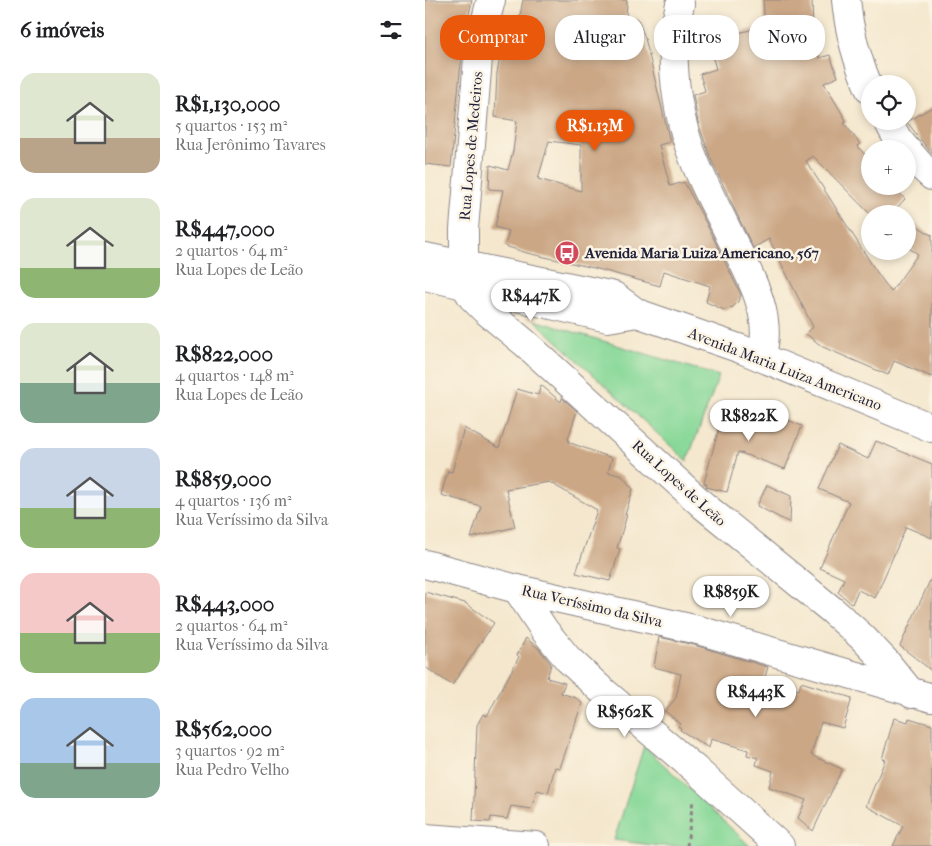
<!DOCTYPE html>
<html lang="pt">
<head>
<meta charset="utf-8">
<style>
  body { margin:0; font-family:"IM FELL French Canon",serif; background:#f6f6f6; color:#202124; height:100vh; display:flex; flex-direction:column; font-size:19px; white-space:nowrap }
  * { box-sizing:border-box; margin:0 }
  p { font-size:16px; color:#757577 }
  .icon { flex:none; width:28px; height:28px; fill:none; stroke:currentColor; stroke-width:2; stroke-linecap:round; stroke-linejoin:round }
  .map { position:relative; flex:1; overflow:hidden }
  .drawer { display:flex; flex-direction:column; background:#fff; width:425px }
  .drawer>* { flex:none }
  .banner { position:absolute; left:15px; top:15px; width:416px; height:45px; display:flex; gap:10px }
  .tools { position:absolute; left:436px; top:75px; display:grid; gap:10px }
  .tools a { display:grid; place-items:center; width:55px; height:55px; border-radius:50%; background:#fff; box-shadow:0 2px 8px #0003; font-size:25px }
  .price { position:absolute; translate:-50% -42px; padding:0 11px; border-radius:18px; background:#fff; color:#222; font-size:16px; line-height:32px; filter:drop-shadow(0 1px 2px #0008) }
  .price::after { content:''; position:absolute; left:50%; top:30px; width:15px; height:11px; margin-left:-8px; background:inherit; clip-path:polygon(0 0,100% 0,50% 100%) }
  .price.active { background:#ea580c; color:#fff }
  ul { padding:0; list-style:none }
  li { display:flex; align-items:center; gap:15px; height:125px; padding:0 20px }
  li span { display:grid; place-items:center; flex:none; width:140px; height:100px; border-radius:15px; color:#555 }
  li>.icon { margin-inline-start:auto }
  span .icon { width:60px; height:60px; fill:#fffc; stroke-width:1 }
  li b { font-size:21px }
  h2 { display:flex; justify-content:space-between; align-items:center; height:60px; padding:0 20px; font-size:21px }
  .chip { padding:0 18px; border-radius:20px; background:#fff; box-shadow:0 2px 8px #0003; font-size:18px; line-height:45px }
  .chip.active { background:#ea580c; color:#fff }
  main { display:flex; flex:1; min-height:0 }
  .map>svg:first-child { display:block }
  .green { fill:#87d898; stroke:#547d6a }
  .building { fill:#cba786; fill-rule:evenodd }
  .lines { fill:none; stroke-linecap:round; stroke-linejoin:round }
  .minor-casing { stroke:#8b8484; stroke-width:30 }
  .major-casing { stroke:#8b8484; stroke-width:30 }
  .path { stroke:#8b8484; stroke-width:3; stroke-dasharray:4 4; stroke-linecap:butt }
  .minor { stroke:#fff; stroke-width:28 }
  .major { stroke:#fff; stroke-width:28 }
  .labels { text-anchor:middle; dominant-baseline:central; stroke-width:5; stroke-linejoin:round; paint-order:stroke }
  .street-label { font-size:15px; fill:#22223b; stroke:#fcf5e5 }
  .poi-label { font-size:15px; font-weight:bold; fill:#22223b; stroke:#fcf5e5; text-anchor:start }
</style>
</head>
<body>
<main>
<section class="drawer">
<h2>6 imóveis<svg class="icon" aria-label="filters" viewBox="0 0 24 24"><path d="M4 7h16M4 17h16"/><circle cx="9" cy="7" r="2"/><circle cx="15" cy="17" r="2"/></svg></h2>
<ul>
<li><span style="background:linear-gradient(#dfe7d0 65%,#b9a48a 0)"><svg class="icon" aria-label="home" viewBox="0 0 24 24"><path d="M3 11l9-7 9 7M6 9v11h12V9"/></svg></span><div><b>R$1,130,000</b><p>5 quartos · 153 m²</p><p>Rua Jerônimo Tavares</p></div></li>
<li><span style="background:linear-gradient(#dfe7d0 70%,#8fb573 0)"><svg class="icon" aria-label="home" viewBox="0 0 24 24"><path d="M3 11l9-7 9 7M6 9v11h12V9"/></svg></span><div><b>R$447,000</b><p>2 quartos · 64 m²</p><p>Rua Lopes de Leão</p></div></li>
<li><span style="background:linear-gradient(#dfe7d0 60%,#7fa58c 0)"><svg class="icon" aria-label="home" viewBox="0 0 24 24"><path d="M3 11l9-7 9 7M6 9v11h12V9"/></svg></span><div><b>R$822,000</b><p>4 quartos · 148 m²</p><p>Rua Lopes de Leão</p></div></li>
<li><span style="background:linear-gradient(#c9d6e8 60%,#8fb573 0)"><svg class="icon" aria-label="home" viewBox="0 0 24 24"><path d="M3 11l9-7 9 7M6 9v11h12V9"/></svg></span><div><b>R$859,000</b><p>4 quartos · 136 m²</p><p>Rua Veríssimo da Silva</p></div></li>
<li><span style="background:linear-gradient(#f6c9c9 60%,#8fb573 0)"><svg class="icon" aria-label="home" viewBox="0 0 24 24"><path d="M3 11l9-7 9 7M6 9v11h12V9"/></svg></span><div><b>R$443,000</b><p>2 quartos · 64 m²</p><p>Rua Veríssimo da Silva</p></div></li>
<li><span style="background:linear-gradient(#a9c7e8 65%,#7fa58c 0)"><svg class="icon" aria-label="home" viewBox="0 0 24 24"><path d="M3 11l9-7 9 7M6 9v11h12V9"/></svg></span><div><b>R$562,000</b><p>3 quartos · 92 m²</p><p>Rua Pedro Velho</p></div></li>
</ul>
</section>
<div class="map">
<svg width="507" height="846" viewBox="0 0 507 846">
  <rect width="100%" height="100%" fill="#fcf5e5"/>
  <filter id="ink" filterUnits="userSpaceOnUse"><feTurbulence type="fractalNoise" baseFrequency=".02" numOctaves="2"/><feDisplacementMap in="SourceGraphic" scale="10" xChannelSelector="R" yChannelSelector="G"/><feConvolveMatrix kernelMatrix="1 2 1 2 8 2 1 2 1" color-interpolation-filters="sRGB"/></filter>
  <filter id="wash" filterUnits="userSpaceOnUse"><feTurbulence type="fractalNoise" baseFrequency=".0096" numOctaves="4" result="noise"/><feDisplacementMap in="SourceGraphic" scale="20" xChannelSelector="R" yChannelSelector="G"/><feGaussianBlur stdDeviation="1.12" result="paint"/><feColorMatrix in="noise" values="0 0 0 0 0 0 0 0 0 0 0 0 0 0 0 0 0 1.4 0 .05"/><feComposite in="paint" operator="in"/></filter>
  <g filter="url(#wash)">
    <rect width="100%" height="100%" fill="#f4e7cd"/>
    <!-- green -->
    <g class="green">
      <path d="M109 320 294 376 262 461Z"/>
      <path d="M219 746 325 846H234L189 840Z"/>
    </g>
    <g id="blocks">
      <!-- building -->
      <g class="building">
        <path d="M0 0H47L40 33 35 72 26 167 0 164Z"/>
        <path d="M98 0H202L201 20 213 19 220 38 245 142 234 145 245 186 259 182 281 223 316 295 312 303 308 307 299 310 281 302 285 286 239 271 235 286 169 268 102 253 80 246 84 231 70 227 78 190 64 189 65 165 83 170 88 151 92 121 70 117 72 73 80 32 92 31ZM124 141 156 145V191L113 179Z"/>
        <path d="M338 0H387L388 31 394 58 405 55 413 77 399 83 422 122 419 123 435 144 432 146 445 160V186H468L480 199 466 214H445L388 156 381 161 449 268 466 292 493 254 482 247V219L506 235 507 234V377L469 361 463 375 398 347 381 334 388 327 344 239 328 248 285 157 273 122 268 95 280 91 275 74 291 69 283 41 340 26Z"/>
        <path d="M507 107V154L482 122Z"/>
        <path d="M116 385 136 402 137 398 152 411 143 439 144 440 143 442 187 458 183 472 197 476 208 489 200 515H202L192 548 195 549 185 581 151 573 172 510 124 482 81 489 90 527 46 538 56 506 16 495 23 471 27 472 39 428 74 448 92 389 113 395Z"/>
        <path d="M301 402 343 414 344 412 377 426 360 469 313 452 302 492 281 487 282 484 279 483Z"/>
        <path d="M451 441 507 464V538L481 527 450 598 433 590 427 604 413 592 419 579 395 568 424 502 394 489 413 445 443 459Z"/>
        <path d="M342 485 366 496 365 523 332 506Z"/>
        <path d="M507 576V671L475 646Z"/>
        <path d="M0 592 40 603 69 623 27 685 0 667Z"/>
        <path d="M234 637 269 645 343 667 339 680 374 690 376 682 427 698 418 728 396 722 386 755 417 769 388 831 373 818 381 800 344 787 348 771 331 765 333 758 322 755 323 750 286 739 284 748 255 730 256 728 253 726 255 724 240 711 251 698 256 674 229 667Z"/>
        <path d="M101 638 114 649 126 664 122 678 140 683 136 693 151 698 157 703 135 768 130 767 123 793 112 790 106 809 86 806 82 819 66 817 65 822 48 821 52 725 58 714 62 716 94 657 92 655Z"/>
        <path d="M469 718 483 722 484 718 507 725V846H468L478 826 441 806 460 760 457 759Z"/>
      </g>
    </g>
  </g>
  <g filter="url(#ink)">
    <use href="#blocks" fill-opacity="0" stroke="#8b8484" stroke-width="1"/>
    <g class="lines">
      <defs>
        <g id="minor">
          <path d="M66 0 54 46 39 229V284L47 297 60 310 100 343 279 506 408 611 437 637 461 662 487 694"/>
          <path d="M421 0C424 32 432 61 445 90"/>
          <path d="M255 4C253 14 250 24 249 34 247 72 252 110 264 146 274 177 291 206 305 236 323 272 350 316 336 357"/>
          <path d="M463 121 472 138 481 149"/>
          <path d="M482 150 497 167 507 176"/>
          <path d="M0 564 92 589 273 630 507 698"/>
          <path d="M92 589 120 631 143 659 173 687 271 770 355 846"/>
          <path d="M0 838 111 846"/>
        </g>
        <g id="major">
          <path d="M0 257 189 296 212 313 316 349 507 428"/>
          <path d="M0 276 183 318 212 313"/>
        </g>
      </defs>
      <!-- minor casing -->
      <use href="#minor" class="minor-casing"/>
      <!-- major casing -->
      <use href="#major" class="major-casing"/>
      <!-- path -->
      <path class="path" d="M262 846 268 800"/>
      <!-- minor -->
      <use href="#minor" class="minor"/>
      <!-- major -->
      <use href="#major" class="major"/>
    </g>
  </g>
  <!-- icons -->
  <defs>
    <symbol id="bus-disc" viewBox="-11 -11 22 22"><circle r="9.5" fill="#d1495b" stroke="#fcf5e5"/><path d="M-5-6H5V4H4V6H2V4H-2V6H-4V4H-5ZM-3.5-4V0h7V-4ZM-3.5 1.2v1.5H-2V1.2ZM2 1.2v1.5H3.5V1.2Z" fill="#fff"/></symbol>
  </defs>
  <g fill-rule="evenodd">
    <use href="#bus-disc" x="128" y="239" width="28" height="28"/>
  </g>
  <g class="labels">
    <!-- street labels -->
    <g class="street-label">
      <text transform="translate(46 146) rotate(-85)">Rua Lopes de Medeiros</text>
      <text transform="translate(360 369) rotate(21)">Avenida Maria Luiza Americano</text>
      <text transform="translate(254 483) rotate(42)">Rua Lopes de Leão</text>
      <text transform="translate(167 606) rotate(13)">Rua Veríssimo da Silva</text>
    </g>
    <!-- poi labels -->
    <g class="poi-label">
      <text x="160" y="253">Avenida Maria Luiza Americano, 567</text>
    </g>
  </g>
</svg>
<div class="tools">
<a><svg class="icon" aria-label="locate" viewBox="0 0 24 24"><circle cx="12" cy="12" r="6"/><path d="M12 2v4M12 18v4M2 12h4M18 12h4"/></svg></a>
<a>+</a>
<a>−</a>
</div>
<b class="price active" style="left:170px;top:152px">R$1.13M</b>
<b class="price" style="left:106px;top:322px">R$447K</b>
<b class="price" style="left:324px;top:442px">R$822K</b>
<b class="price" style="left:306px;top:618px">R$859K</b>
<b class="price" style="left:331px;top:718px">R$443K</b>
<b class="price" style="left:200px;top:738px">R$562K</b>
<div class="banner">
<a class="chip active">Comprar</a>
<a class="chip">Alugar</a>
<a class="chip">Filtros</a>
<a class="chip">Novo</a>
</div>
</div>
</main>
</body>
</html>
